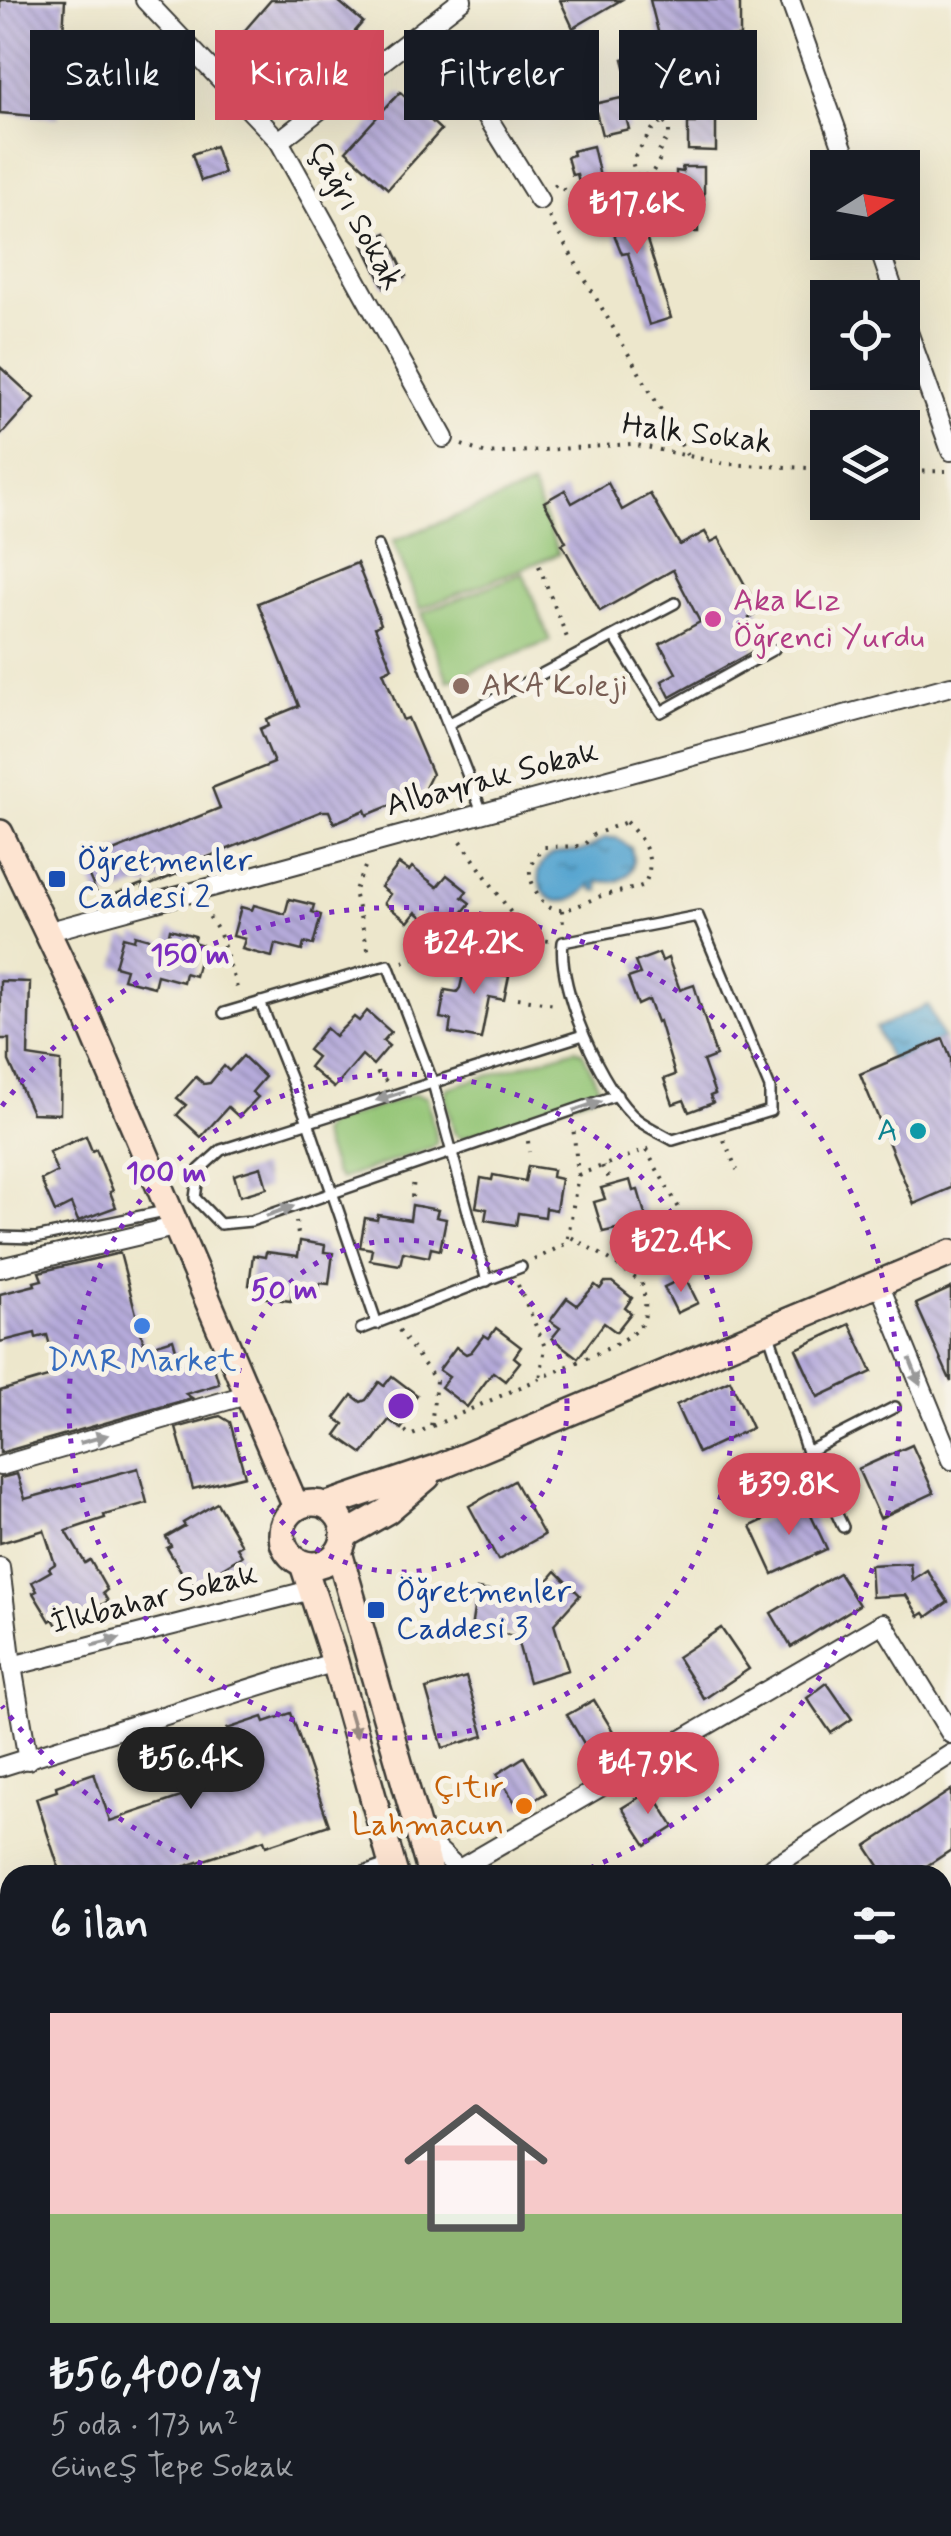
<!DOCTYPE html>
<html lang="tr">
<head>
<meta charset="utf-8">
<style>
  body { margin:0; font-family:Mynerve,sans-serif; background:#242831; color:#f1f3f6; height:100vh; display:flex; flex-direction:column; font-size:38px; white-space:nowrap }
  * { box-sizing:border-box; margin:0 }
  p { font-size:32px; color:#9ea1a6 }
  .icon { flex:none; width:55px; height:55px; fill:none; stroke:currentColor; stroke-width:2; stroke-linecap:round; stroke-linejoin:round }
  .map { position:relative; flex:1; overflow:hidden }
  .panel { position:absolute; left:0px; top:1865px; width:952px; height:672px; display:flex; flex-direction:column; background:#171b24; border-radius:30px 30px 0 0; box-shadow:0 10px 40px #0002 }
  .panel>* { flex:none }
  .guide { position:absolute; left:30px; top:30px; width:892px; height:90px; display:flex; gap:20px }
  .needle { width:65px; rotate:79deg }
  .controls { position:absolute; left:810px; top:150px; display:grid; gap:20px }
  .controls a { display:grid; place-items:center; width:110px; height:110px; border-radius:0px; background:#171b24; box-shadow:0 10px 40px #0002; font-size:50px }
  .price { position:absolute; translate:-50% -85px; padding:0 22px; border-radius:35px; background:#d1495b; color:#fff; font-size:32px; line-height:65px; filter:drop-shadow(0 2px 5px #0008) }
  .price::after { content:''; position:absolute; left:50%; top:60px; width:30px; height:22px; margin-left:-15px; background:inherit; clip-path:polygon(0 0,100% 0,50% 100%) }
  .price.current { background:#222; color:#fff }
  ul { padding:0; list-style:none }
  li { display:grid; align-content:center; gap:20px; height:530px; padding:0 50px }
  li+li { border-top:2px solid #363941 }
  li span { display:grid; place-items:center; height:310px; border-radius:0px; color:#555 }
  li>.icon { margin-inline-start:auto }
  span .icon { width:180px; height:180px; fill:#fffc; stroke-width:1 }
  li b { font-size:42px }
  h2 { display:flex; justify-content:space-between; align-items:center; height:120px; padding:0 50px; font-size:42px }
  .chip { padding:0 35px; border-radius:0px; background:#171b24; box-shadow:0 10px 40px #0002; font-size:35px; line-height:90px }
  .chip.current { background:#d1495b; color:#fff }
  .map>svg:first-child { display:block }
  .green { fill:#93c575; stroke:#587048; stroke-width:2.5 }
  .water { fill:url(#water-ripples); stroke:#3a6076; stroke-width:2.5 }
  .building { fill:url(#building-back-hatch) }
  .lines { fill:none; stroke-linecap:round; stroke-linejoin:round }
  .lane-casing { stroke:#3b3a36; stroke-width:14 }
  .street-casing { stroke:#3b3a36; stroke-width:22 }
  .secondary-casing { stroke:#3b3a36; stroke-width:30 }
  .path { stroke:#3b3a36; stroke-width:4; stroke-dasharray:2.5 8; stroke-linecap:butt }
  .lane { stroke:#fff; stroke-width:9 }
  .street { stroke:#fff; stroke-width:18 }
  .secondary { stroke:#fde4d1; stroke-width:25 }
  .oneway { fill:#999 }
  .oneway2 { fill:#988a80 }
  .ring { fill:none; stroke:#7b2cbf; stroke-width:5; stroke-dasharray:5 10 }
  .hotel-dot { fill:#d1479c; stroke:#f7f3e8; stroke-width:4 }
  .education-dot { fill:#8d6e63; stroke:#f7f3e8; stroke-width:4 }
  .transit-dot { fill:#1a4fb4; stroke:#f7f3e8; stroke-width:4 }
  .culture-dot { fill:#0f9aa8; stroke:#f7f3e8; stroke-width:4 }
  .shop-dot { fill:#3f7fe0; stroke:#f7f3e8; stroke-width:4 }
  .food-dot { fill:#e8710a; stroke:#f7f3e8; stroke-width:4 }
  .labels { text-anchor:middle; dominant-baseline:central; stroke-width:10; stroke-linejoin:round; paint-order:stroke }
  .street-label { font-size:32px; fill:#1c1c1c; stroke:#f7f3e8 }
  .hotel-label { font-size:32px; fill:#b23c85; stroke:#f7f3e8; text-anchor:start }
  .education-label { font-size:32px; fill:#785e54; stroke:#f7f3e8; text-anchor:start }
  .transit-label { font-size:32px; fill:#164399; stroke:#f7f3e8; text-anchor:start }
  .culture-label { font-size:32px; fill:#0d838f; stroke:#f7f3e8; text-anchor:end }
  .shop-label { font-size:32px; fill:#366cbe; stroke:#f7f3e8 }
  .food-label { font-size:32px; fill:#c56008; stroke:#f7f3e8; text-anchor:end }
  .centre { fill:#7b2cbf; stroke:#f7f3e8; stroke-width:5 }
  .ring-label { font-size:30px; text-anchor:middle; font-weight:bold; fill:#7b2cbf; stroke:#f7f3e8; stroke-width:10; stroke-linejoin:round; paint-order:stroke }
</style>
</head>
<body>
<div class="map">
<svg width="951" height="2536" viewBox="0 0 951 2536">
  <defs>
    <pattern id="water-ripples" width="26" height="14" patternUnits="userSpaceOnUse" patternTransform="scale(2.5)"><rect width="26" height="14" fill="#57a5d0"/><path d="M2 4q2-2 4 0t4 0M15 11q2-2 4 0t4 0" fill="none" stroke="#4786a8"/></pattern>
    <pattern id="building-back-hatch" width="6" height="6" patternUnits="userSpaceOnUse" patternTransform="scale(2.5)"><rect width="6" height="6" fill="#b5aada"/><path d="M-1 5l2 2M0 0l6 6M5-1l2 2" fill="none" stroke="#928ab0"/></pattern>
  </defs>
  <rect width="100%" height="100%" fill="#f7f3e8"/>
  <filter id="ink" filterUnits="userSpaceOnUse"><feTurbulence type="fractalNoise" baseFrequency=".01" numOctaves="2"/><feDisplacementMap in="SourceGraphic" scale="20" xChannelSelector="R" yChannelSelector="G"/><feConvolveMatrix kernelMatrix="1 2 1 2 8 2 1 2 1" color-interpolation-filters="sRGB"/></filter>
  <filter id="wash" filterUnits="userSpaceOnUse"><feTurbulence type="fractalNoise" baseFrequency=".0048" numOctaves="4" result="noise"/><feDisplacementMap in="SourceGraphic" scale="40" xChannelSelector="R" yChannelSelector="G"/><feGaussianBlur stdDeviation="2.25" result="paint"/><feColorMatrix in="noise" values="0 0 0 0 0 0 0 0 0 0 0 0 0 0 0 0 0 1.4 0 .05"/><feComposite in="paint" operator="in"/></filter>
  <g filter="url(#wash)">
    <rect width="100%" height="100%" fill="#ede7cc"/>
    <!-- green -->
    <g class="green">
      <path d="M532 486 559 554 420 609 393 541Z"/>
      <path d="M523 573 550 641 448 681 422 613Z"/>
      <path d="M576 1049 583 1053 598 1085 594 1095 462 1138 454 1133 445 1095 447 1088Z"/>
      <path d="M415 1094 427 1097 437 1142 433 1147 341 1179 335 1174 320 1134 326 1125Z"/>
    </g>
    <!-- water -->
    <g class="water">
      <path d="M605 838H617L631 848C639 874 622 885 598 881L599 891 593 890 591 884C572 910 540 908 538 872 548 848 560 854 581 851 590 849 597 842 605 838Z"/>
      <path d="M928 1005 943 1039 890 1061 876 1028Z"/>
      <path d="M764 1452 776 1475 735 1496 724 1474Z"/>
    </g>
    <g id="blocks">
      <!-- building -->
      <g class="building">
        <path d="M0 0H65L58 118 0 113Z"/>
        <path d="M271 0H337L363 22 331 59 321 50 286 91 232 45Z"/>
        <path d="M560 0H621L573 28Z"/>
        <path d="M650 0H737L740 4V37H734L733 70H723L724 117 716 118V151L688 150V123H695L696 119V90L706 86V41L663 51Z"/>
        <path d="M527 31 583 47 569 102 533 92 534 88 523 85 525 76 509 68 517 41 523 42Z"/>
        <path d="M650 52 657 83 631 90 623 59Z"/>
        <path d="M400 92 441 130 388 189 346 151Z"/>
        <path d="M621 98 629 129 602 135 594 104Z"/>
        <path d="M215 146 224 173 201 181 192 154Z"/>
        <path d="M593 146 600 177 579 182 577 174 572 175 567 157 573 155 572 151Z"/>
        <path d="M682 167H704V199H698V232H671V204H676V171L683 172Z"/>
        <path d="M624 196 633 227 642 224 671 318 649 325 628 253 622 254 610 224 604 226 597 204Z"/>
        <path d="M386 233 406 276 384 287 363 244Z"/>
        <path d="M0 367 34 398 0 436Z"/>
        <path d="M608 483 622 510 650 494 680 545 705 532 711 542 719 538 760 612 749 618 760 639 752 644 755 650 670 697 662 681 676 673 660 644 700 622 673 570 600 611 562 544 566 542 544 502 565 490 572 503Z"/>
        <path d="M357 563 381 624 375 627 392 668 383 672 403 720 408 718 432 774 423 792 367 815 365 810 334 823 329 811H322L198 861 199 865 143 888 142 884 108 897 107 893 98 896 88 874 97 870 93 859 220 808 212 788 274 763 260 729 269 725 267 719 299 706 258 603Z"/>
        <path d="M399 864 409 871 412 867 437 887 447 875 467 891 462 897 470 903 450 928 443 922 437 929 416 912 408 922 384 903 390 894 381 887Z"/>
        <path d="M289 899 314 905 312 912 321 915 313 945 304 943 302 951 275 944 272 957 242 949 245 939 233 936 241 907 252 910 254 905 285 914Z"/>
        <path d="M170 929 195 936 193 942 203 945 195 976 185 973 183 982 157 975 154 987 123 979 126 969 115 966 123 937 134 940 135 935 167 944Z"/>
        <path d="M659 953 662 961 668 958 680 990 694 985 716 1056 703 1061 715 1094 710 1096 713 1103 689 1112 684 1100 673 1104 664 1079 675 1075 659 1021 657 1022 649 1000 638 1005 628 978 640 974 635 962Z"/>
        <path d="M474 956 504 962 501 975 509 976 504 1000 489 997 481 1039 449 1033 451 1020 440 1018 445 990 457 992 460 988 465 967 471 968Z"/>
        <path d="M0 981 30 982 28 1056 61 1061 60 1114 32 1113 9 1061V1039H0Z"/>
        <path d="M367 1011 391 1032 383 1041 389 1046 373 1065 362 1055 334 1088 309 1067 317 1057 308 1050 326 1028 335 1036 354 1017 359 1021Z"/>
        <path d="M943 1039 951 1059V1188L914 1204 860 1074Z"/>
        <path d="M243 1056 265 1077 252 1092 258 1097 239 1117 228 1107 201 1137 177 1115 186 1105 177 1098 196 1077 204 1084 210 1083 224 1066 229 1071Z"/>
        <path d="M86 1136 92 1151 96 1149 113 1191 110 1192 116 1207 78 1221 71 1204 55 1212 41 1180 57 1172 49 1152Z"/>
        <path d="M528 1166 553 1170 552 1177 561 1179 556 1210 546 1208 545 1217 518 1213 516 1225 485 1220 487 1209 476 1207 481 1178 492 1180 493 1175 525 1181Z"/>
        <path d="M261 1167 267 1188 240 1196 234 1175Z"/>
        <path d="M630 1180 633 1191 638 1190 647 1221 662 1217 669 1241 662 1243 665 1252 626 1264 616 1229 603 1232 594 1202 605 1199 601 1188Z"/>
        <path d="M412 1205 438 1210 436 1217 446 1219 440 1250 431 1248 429 1257 403 1252 400 1265 370 1260 372 1249 360 1247 365 1218 377 1220 378 1215 410 1220Z"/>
        <path d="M300 1241 325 1245 324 1252 333 1253 329 1284 320 1283 319 1292 292 1288 291 1301 259 1297 261 1286 249 1285 253 1255 265 1257 266 1252 298 1256Z"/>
        <path d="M120 1253 145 1348 173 1339 181 1366 211 1357 219 1384 186 1394 192 1398 0 1453V1391L58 1374 47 1335 36 1338 35 1333 0 1342V1294L35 1285 34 1282 42 1280 39 1272Z"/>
        <path d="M685 1277 698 1303 677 1313 664 1287Z"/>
        <path d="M605 1282H612L632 1298 625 1308 631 1313 616 1332 604 1323 578 1358 552 1338 560 1328 550 1321 567 1298 577 1305 595 1285 600 1289Z"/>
        <path d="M951 1288V1382L916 1304Z"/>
        <path d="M850 1324 872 1372 818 1397 796 1349Z"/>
        <path d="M496 1328 521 1347 514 1357 520 1362 505 1381 493 1372 467 1407 441 1387 449 1377 439 1370 456 1347 466 1354 471 1352 484 1335 489 1338Z"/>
        <path d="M392 1376 417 1395 409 1405 415 1410 401 1429 389 1420 363 1454 336 1435 344 1424 335 1418 352 1395 361 1402 366 1400 379 1382 384 1386Z"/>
        <path d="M730 1380 752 1428 698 1453 676 1405Z"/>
        <path d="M220 1416 230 1422 245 1476 193 1489 176 1428Z"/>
        <path d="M912 1445 934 1493 880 1518 858 1469Z"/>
        <path d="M138 1468 147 1503 104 1515 105 1518 66 1531 85 1563 90 1560 107 1590 103 1593 108 1601 60 1630 53 1619 50 1621 33 1593 37 1591 32 1582 51 1571 49 1568 55 1564 44 1530 0 1543V1478L17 1474 25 1499Z"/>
        <path d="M514 1481 544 1535 498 1560 469 1506Z"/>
        <path d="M804 1501 827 1549 773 1574 751 1526Z"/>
        <path d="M217 1503 242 1545 237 1548 242 1556 194 1585 187 1574 184 1576 167 1548 171 1546 166 1537 185 1526 183 1523Z"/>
        <path d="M910 1563 912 1580 927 1570 948 1602 927 1617 924 1613 919 1616 906 1595 872 1597 870 1565Z"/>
        <path d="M556 1571 580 1595 554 1624 568 1670 529 1682 516 1636 471 1629 477 1589 533 1598Z"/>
        <path d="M839 1573 859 1605 791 1647 771 1613Z"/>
        <path d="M721 1628 749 1669 704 1699 677 1657Z"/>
        <path d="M466 1677 484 1736 443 1748 426 1689Z"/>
        <path d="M827 1683 852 1719 831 1733 807 1698Z"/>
        <path d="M594 1700 622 1746 595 1762 567 1715Z"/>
        <path d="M291 1713 329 1825 266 1846 264 1840 159 1875H61L36 1798 57 1791 56 1786 94 1773 110 1821 243 1776 227 1729 263 1717 265 1722Z"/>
        <path d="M524 1757 546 1793 519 1809 497 1774Z"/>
        <path d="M651 1790 674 1827 646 1845 622 1808Z"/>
        <path d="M951 1790V1850L913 1875H885L866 1846Z"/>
      </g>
    </g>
  </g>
  <g filter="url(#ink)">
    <use href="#blocks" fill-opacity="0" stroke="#3b3a36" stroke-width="2.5"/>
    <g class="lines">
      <defs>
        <g id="lane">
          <path d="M378 546 482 812"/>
          <path d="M614 636 661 712 774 649"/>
          <path d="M448 724 675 603"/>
          <path d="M698 916 770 1088V1111L673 1140C662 1134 649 1128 638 1120 602 1092 557 987 563 942Z"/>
          <path d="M260 1002 308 1122 377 1324"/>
          <path d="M224 1013 388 965 433 1083 487 1281"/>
          <path d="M583 1035 221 1150 199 1170 195 1198 220 1224 251 1221 617 1095"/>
          <path d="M0 1237 35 1238 165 1211"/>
          <path d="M361 1329 521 1267"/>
          <path d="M769 1334 807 1452 843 1527"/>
          <path d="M807 1452 895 1407"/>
          <path d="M355 1875 390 1863"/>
          <path d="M942 2487 951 2484"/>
          <path d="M923 2528 929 2536"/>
          <path d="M418 2536 423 2533"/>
        </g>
        <g id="street">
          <path d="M145 0 279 141 444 438"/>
          <path d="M790 0 850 168"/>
          <path d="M430 25 539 200"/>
          <path d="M279 141 462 0"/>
          <path d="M877 242 896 298"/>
          <path d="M902 315 951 451"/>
          <path d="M50 931 951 686"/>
          <path d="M0 1268 174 1227"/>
          <path d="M879 1284 951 1460"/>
          <path d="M0 1466 246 1395"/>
          <path d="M0 1567 12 1666 28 1760"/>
          <path d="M12 1666 311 1590"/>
          <path d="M0 1767 335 1662"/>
          <path d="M420 1833 465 1875"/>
          <path d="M461 1868 883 1623 951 1734"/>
          <path d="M760 1875 951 1754"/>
          <path d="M895 2528 900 2536"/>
        </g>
        <g id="secondary">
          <path d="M0 833 81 1003 296 1507"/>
          <circle cx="313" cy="1534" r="31"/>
          <path d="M327 1505 439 1467 951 1253"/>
          <path d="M345 1535 387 1511 427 1477"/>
          <path d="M339 1552 431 1875"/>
          <path d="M303 1564 335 1662 395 1875"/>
          <path d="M942 2313 951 2308"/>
          <path d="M942 2360 951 2355"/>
          <path d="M662 2528 666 2536"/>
          <path d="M538 2536 554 2528"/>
          <path d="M622 2536 637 2528"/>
        </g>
      </defs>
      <!-- lane casing -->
      <use href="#lane" class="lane-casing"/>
      <!-- street casing -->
      <use href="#street" class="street-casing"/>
      <!-- secondary casing -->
      <use href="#secondary" class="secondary-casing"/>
      <!-- path -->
      <g class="path">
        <path d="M664 123 669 127V135L659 152 660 159 652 173 640 178 635 173 632 161 655 125Z"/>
        <path d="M554 186 556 184 578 200 635 173"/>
        <path d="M549 217 687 455"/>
        <path d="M462 445 486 454 632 444 726 464 828 469"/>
        <path d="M902 472 946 471"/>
        <path d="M539 566 569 643"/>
        <path d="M626 822C645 841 657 861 644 885 629 891 613 892 598 897 571 908 550 924 534 887 525 868 532 861 544 847L583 846 593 835Z"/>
        <path d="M461 841 529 939 550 941"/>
        <path d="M365 867 354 892 369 953"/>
        <path d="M204 908 220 934 238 991"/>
        <path d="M562 910 563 925"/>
        <path d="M403 962 514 922"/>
        <path d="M518 998 555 1004"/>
        <path d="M377 1072 388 1083"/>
        <path d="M724 1140 737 1170"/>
        <path d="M528 1141 529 1152"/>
        <path d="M646 1150 708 1259"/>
        <path d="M602 1166 611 1182"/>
        <path d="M578 1175 653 1147"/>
        <path d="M412 1197 414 1179"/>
        <path d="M296 1221 298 1235"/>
        <path d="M534 1260 567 1243 578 1175 573 1126"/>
        <path d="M518 1285 545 1347 540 1379"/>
        <path d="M399 1330 436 1381 431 1427"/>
        <path d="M405 1431 410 1436 611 1347C645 1326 650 1324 642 1283L609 1259 569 1236"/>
        <path d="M197 2536 205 2528"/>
        <path d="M800 2536 807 2528"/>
      </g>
      <!-- lane -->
      <use href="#lane" class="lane"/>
      <!-- street -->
      <use href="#street" class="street"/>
      <!-- secondary -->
      <use href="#secondary" class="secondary"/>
    </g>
    <!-- one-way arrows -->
    <defs><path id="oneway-solid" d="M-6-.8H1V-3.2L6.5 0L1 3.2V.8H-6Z" transform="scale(2.5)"/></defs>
    <g class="oneway">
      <use href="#oneway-solid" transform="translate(390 1096) rotate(162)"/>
      <use href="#oneway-solid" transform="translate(587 1106) rotate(-19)"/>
      <use href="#oneway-solid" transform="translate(280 1211) rotate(-19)"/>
      <use href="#oneway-solid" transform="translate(915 1372) rotate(68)"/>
      <use href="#oneway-solid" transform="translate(94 1439) rotate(-16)"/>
      <use href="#oneway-solid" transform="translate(106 1642) rotate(-14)"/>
    </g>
    <use class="oneway2" href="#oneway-solid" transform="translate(353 1724) rotate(74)"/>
  </g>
  <!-- distance rings -->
  <g class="ring">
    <circle cx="401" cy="1406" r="166"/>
    <circle cx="401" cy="1406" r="332"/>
    <path d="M230 1875A499 499 0 0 1 2 1706M2 1106A499 499 0 1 1 572 1875"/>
  </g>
  <!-- markers -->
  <circle class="hotel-dot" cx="713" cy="619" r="10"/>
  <circle class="education-dot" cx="461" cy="686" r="10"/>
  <g class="transit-dot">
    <rect x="47" y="869" width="20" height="20" rx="5"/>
    <rect x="366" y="1600" width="20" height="20" rx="5"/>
  </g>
  <circle class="culture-dot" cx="918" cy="1131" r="10"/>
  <circle class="shop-dot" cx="142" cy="1326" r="10"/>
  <circle class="food-dot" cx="524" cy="1806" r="10"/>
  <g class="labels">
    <!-- street labels -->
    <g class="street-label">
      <text transform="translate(355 216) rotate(61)">Çağrı Sokak</text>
      <text transform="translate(697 434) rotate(7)">Halk Sokak</text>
      <text transform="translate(492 779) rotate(-15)">Albayrak Sokak</text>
      <text transform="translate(154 1599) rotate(-14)">İlkbahar Sokak</text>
    </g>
    <!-- hotel labels -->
    <g class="hotel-label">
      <text x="733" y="601">Aka Kız<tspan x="733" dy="37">Öğrenci Yurdu</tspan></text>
    </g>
    <!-- education labels -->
    <g class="education-label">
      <text x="481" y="686">AKA Koleji</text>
    </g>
    <!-- transit labels -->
    <g class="transit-label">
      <text x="77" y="861">Öğretmenler<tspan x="77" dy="37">Caddesi 2</tspan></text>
      <text x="396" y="1592">Öğretmenler<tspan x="396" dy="37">Caddesi 3</tspan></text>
    </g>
    <!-- culture labels -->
    <g class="culture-label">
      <text x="898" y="1131">A</text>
    </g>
    <!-- shop labels -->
    <g class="shop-label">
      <text x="142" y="1361">DMR Market</text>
    </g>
    <!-- food labels -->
    <g class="food-label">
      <text x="504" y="1788">Çıtır<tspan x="504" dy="37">Lahmacun</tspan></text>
    </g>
  </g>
  <circle cx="401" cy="1406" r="15" class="centre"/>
  <g class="ring-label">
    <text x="190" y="964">150 m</text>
    <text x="166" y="1182">100 m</text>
    <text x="284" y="1299">50 m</text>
  </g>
</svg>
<div class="controls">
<a><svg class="needle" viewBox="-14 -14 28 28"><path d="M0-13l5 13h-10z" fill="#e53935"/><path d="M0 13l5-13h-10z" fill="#9ea1a6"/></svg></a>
<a><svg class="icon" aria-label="locate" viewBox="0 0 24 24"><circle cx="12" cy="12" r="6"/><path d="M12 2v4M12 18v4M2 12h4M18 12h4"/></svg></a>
<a><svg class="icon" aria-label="layers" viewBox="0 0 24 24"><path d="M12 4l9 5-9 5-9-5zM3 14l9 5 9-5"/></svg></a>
</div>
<b class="price" style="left:637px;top:257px">₺17.6K</b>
<b class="price" style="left:474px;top:997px">₺24.2K</b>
<b class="price" style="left:681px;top:1295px">₺22.4K</b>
<b class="price" style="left:789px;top:1538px">₺39.8K</b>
<b class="price current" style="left:191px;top:1812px">₺56.4K</b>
<b class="price" style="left:648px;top:1817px">₺47.9K</b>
<div class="guide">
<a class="chip">Satılık</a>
<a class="chip current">Kiralık</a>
<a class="chip">Filtreler</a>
<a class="chip">Yeni</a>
</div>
<section class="panel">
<h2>6 ilan<svg class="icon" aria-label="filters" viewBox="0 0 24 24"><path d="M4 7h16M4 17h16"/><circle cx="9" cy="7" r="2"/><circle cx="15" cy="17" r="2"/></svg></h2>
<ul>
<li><span style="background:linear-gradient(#f6c9c9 65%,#8fb573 0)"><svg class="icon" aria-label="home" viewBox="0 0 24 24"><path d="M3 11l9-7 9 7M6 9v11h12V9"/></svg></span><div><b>₺56,400/ay</b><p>5 oda · 173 m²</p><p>Güneş Tepe Sokak</p></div></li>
</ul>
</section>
</div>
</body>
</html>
